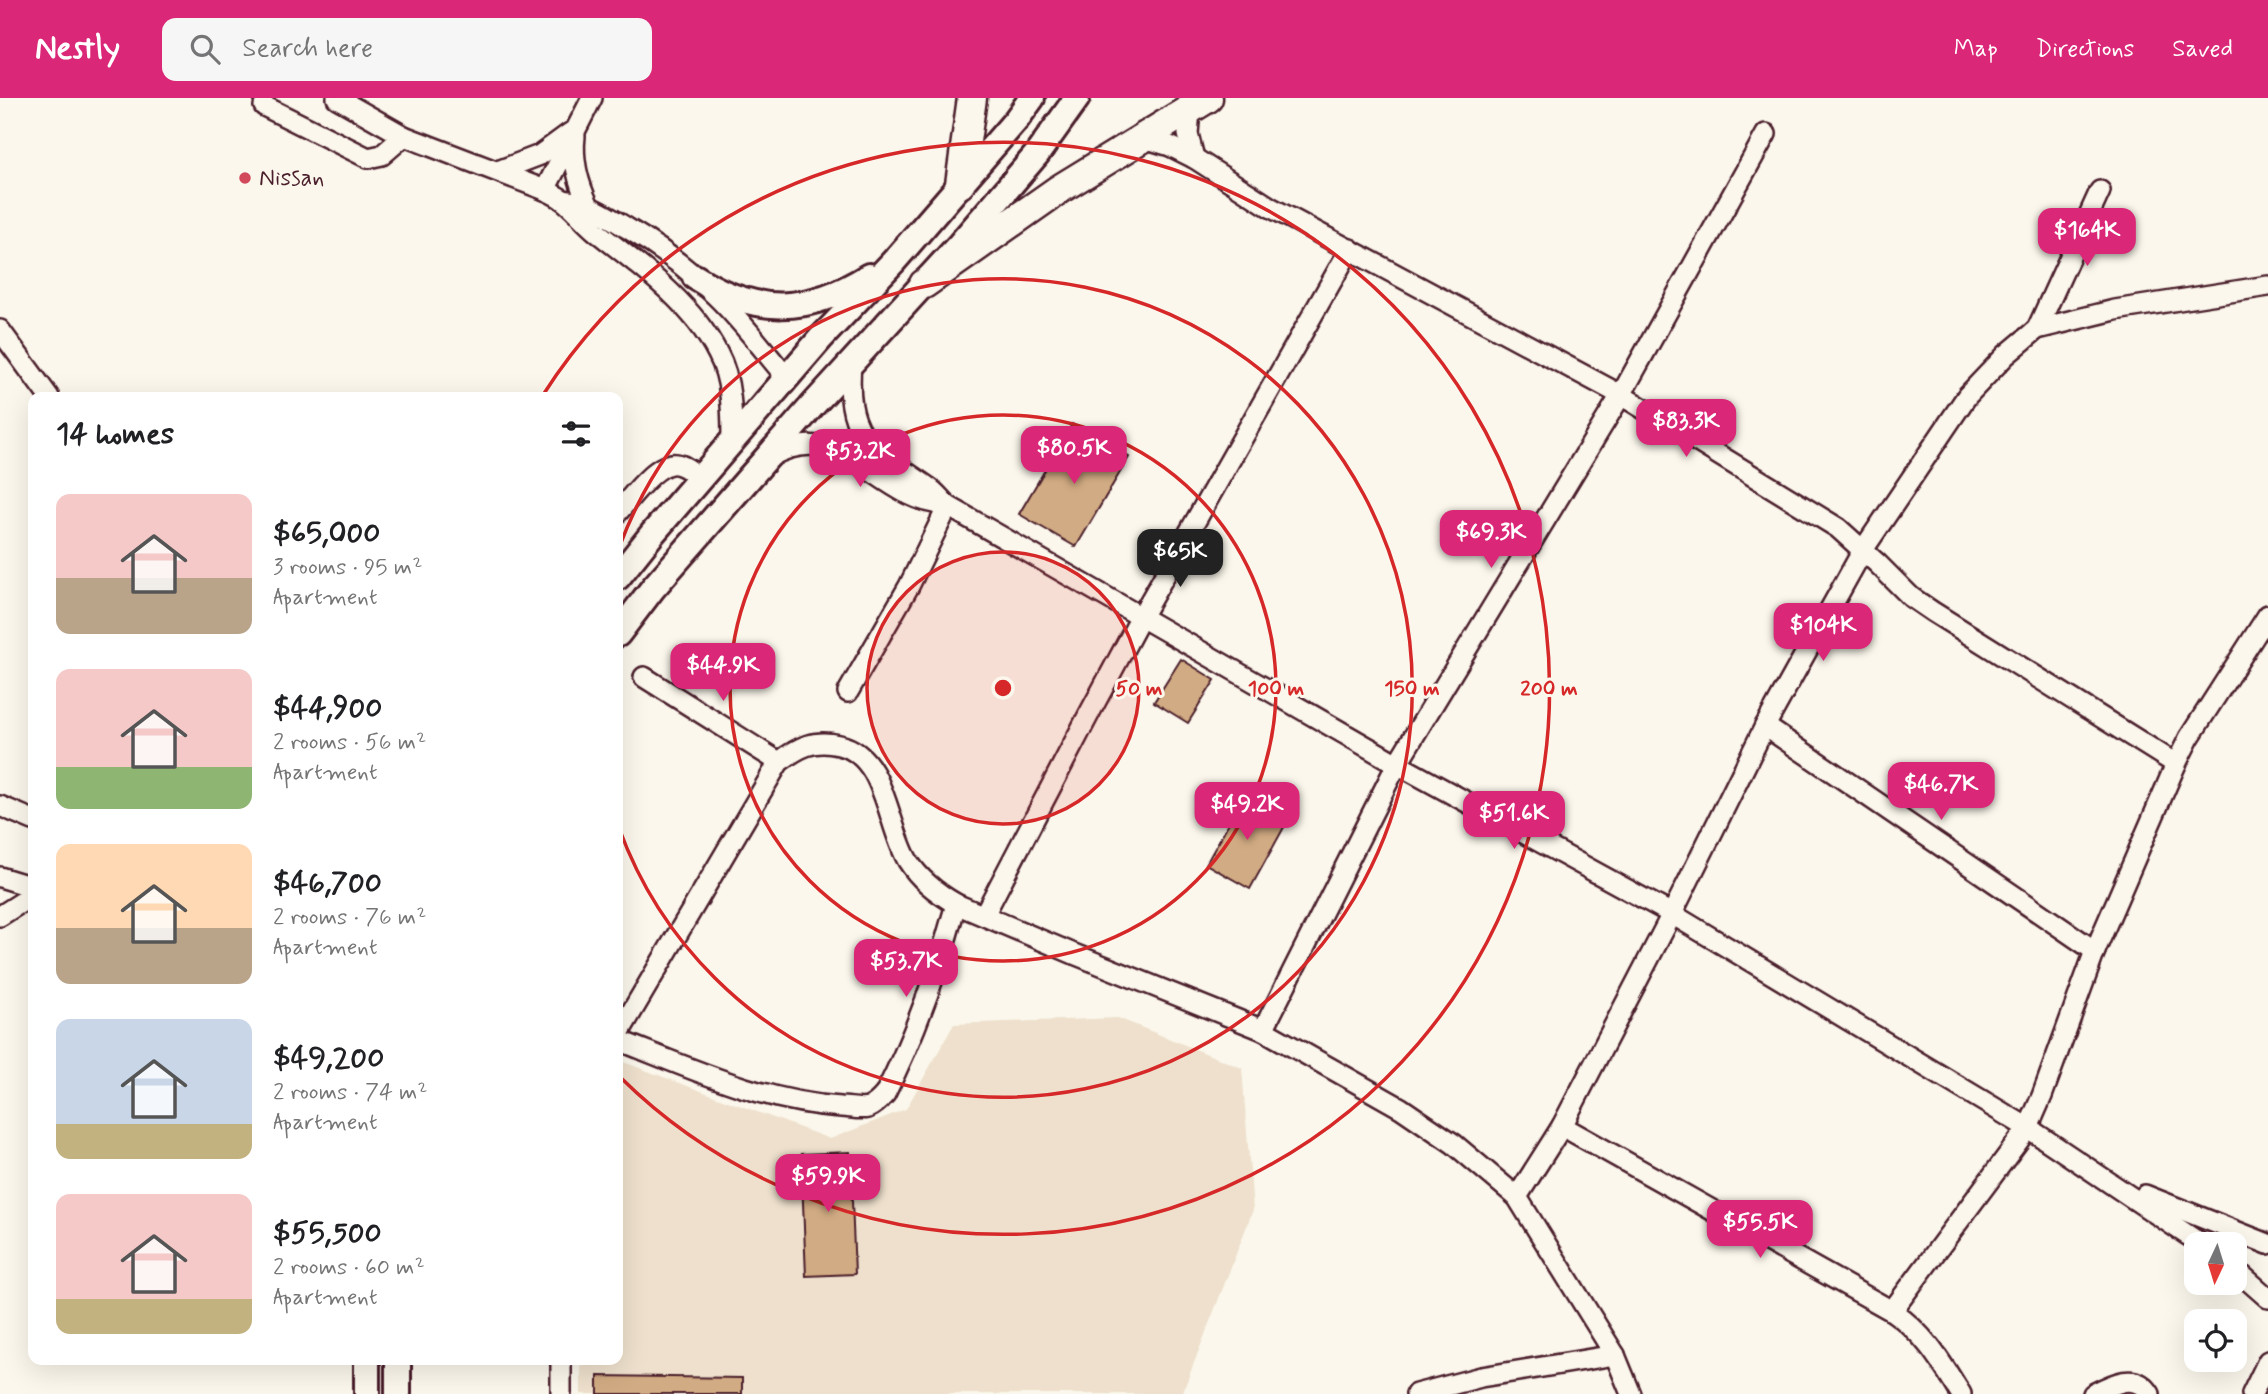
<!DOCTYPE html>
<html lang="en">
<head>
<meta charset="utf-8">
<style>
  body { margin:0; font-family:Mynerve,sans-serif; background:#f6f6f6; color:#202124; height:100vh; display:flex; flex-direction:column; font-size:26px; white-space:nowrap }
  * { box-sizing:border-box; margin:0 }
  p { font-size:23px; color:#757577 }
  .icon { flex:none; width:38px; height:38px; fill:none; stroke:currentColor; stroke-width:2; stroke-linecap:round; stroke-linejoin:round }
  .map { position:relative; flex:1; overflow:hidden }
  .drawer { position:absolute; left:28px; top:294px; width:595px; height:973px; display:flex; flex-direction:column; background:#fff; border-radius:14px; box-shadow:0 7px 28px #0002 }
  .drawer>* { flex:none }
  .needle { width:46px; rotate:184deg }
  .buttons { position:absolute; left:2184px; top:1134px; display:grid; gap:14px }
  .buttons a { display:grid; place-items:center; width:63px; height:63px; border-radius:14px; background:#fff; box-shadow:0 7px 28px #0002; font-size:35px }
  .price { position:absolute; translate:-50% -60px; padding:0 16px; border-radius:14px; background:#db2777; color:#fff; font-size:23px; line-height:46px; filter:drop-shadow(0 2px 4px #0008) }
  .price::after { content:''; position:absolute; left:50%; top:42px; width:21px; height:16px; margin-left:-10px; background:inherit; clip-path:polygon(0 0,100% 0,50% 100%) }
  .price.selected { background:#222; color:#fff }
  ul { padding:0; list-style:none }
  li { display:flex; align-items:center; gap:21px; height:175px; padding:0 28px }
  li span { display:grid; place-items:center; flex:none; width:196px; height:140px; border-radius:14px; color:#555 }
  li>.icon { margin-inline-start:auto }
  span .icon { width:84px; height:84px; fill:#fffc; stroke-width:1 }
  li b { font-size:30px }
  h2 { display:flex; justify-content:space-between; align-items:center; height:84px; padding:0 28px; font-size:30px }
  header { display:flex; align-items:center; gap:42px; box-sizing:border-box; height:98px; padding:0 35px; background:#db2777; color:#fff }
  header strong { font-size:33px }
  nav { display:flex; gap:38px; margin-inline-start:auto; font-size:24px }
  .search { width:490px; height:63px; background:#f6f6f6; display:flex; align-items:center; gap:18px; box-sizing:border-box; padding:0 24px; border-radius:14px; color:#757577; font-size:26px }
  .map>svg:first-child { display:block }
  .built { fill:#eee0cc }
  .building { fill:#d1ab83; stroke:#4a1f2b; stroke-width:2 }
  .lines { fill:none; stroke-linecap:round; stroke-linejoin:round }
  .minor-casing { stroke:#4a1f2b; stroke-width:24 }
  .major-casing { stroke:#4a1f2b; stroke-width:30 }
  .highway-casing { stroke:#4a1f2b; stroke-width:33 }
  .minor { stroke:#fbf7ec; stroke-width:19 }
  .major { stroke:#fbf7ec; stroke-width:24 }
  .highway { stroke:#fbf7ec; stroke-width:28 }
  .ring { fill:none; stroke:#d62828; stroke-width:3.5 }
  .poi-dot { fill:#d1495b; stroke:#fbf7ec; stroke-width:2.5 }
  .labels { text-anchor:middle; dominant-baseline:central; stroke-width:6; stroke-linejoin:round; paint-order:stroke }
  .poi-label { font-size:24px; fill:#4a1f2b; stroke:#fbf7ec; text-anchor:start }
  .centre { fill:#d62828; stroke:#fbf7ec; stroke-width:3.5 }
  .ring-label { font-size:21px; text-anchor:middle; font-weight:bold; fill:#d62828; stroke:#fbf7ec; stroke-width:6; stroke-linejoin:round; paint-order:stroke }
</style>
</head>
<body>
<header>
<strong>Nestly</strong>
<div class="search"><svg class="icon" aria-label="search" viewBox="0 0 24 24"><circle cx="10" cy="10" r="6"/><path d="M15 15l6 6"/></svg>Search here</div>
<nav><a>Map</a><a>Directions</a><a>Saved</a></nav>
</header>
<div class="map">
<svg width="2268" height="1296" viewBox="0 0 2268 1296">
  <rect width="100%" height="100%" fill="#fbf7ec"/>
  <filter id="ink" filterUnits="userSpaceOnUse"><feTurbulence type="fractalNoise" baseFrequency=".0143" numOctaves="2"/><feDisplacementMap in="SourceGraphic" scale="14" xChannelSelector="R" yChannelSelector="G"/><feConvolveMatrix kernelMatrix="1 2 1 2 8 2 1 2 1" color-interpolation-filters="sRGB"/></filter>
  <g filter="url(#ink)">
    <!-- built -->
    <path class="built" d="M1118 920 1242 970 1253 1112 1182 1296H581V1262H618V962L830 1041 906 1011 954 926Z"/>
    <!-- building -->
    <g class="building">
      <path d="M1072 326 1129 359 1076 449 1019 416Z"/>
      <path d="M1181 561 1215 582 1188 625 1154 604Z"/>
      <path d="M1244 697 1288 722 1250 791 1206 766Z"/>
      <path d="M850 1054 855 1176 806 1178 801 1056Z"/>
      <path d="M598 1278 742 1280V1296H598Z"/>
    </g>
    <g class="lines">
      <defs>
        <g id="minor">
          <path d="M337 0 404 38 545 92C551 95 558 98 563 102 576 112 585 125 598 135 642 169 692 205 718 256 732 282 732 315 732 345"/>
          <path d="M264 8 368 60 382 57 404 38"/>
          <path d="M1190 12 1188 36 1194 60"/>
          <path d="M575 38C572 63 578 85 589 108"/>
          <path d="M1144 40 1170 48 1194 60 1270 109 1621 297 1838 430 1878 466 1911 499 1933 514 2176 666"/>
          <path d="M498 73 540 57 570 35"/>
          <path d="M545 92 592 0"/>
          <path d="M563 102C588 105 606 117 627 130 659 149 690 172 716 198 742 223 764 253 787 280"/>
          <path d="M2037 231 2100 93"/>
          <path d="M0 232 49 299"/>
          <path d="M851 265C845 342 872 350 928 389 936 394 941 402 948 408L1397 666 1672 816 2028 1030 2201 1146"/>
          <path d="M770 359C842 316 878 403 944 406"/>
          <path d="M618 414C630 401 657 363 676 366 685 367 693 375 700 380"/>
          <path d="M644 579 779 664"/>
          <path d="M848 594 909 488 948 408"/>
          <path d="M1765 628 2095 853"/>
          <path d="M0 708 33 722"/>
          <path d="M0 779 33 789"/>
          <path d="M984 817 1089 616 1141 519 1350 151"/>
          <path d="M0 818 33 797"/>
          <path d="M1263 932 1397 666 1621 297 1766 36"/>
          <path d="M618 937 779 664C799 649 813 641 839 647 886 657 887 728 908 763 920 782 937 795 956 806L1074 856 1263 932 1401 1010 1454 1046 1517 1099 1615 1257 1631 1296"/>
          <path d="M618 942C690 970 763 1004 841 1009 849 1009 860 1012 868 1010 875 1007 880 1002 885 996 916 935 938 872 956 806"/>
          <path d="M1562 1028 1892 1213C1925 1236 1940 1262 1961 1296"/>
          <path d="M2145 1097 2268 1146"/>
          <path d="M1517 1099 1562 1028 1672 816 1765 628 1863 452 1967 298 2006 257 2037 231 2115 212 2268 188"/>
          <path d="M2235 1171 2268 1200"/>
          <path d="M1892 1213 2028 1030 2042 998 2095 853 2176 666 2189 640 2268 517"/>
          <path d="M561 1296V1262"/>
          <path d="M1416 1296 1481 1279 1615 1257"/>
          <path d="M2093 1296C2112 1286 2136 1273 2150 1296"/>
          <path d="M2252 1296 2268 1263"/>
        </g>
        <g id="major">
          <path d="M695 179C755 218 809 216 869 178"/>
          <path d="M618 479 653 435 821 240 894 163 1016 22 1032 0"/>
          <path d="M618 536 653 490 813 307 960 146 1037 56 1077 0"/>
          <path d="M367 1262V1296"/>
          <path d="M398 1296V1262"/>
        </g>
        <g id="highway">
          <path d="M960 86 972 0"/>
          <path d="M924 186 1058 92 1208 0"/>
        </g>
      </defs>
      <!-- minor casing -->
      <use href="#minor" class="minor-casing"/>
      <!-- major casing -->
      <use href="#major" class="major-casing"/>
      <!-- highway casing -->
      <use href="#highway" class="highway-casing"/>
      <!-- minor -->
      <use href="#minor" class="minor"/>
      <!-- major -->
      <use href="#major" class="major"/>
      <!-- highway -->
      <use href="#highway" class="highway"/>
    </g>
  </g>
  <!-- distance rings -->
  <circle cx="1003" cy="590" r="136" fill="#d62828" fill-opacity=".12"/>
  <g class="ring">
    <circle cx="1003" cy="590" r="136"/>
    <circle cx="1003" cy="590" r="273"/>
    <path d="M619 450A409 409 0 1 1 619 730"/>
    <path d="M543 297A546 546 0 1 1 620 979"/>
  </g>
  <!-- markers -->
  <circle class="poi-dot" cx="245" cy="80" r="7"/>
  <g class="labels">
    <!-- poi labels -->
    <g class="poi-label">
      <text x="259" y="80">Nissan</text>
    </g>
  </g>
  <circle cx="1003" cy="590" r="10" class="centre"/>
  <g class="ring-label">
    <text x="1139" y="597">50 m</text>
    <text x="1276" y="597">100 m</text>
    <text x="1412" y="597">150 m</text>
    <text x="1549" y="597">200 m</text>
  </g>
</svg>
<div class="buttons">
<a><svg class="needle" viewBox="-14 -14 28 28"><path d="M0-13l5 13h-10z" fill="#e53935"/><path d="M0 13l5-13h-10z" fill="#757577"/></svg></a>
<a><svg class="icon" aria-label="locate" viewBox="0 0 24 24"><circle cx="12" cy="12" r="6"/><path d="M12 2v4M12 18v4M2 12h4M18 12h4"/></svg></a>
</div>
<b class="price" style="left:2087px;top:170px">$164K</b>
<b class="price" style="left:1686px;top:361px">$83.3K</b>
<b class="price" style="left:1074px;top:388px">$80.5K</b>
<b class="price" style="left:860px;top:391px">$53.2K</b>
<b class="price" style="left:1491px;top:472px">$69.3K</b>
<b class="price selected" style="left:1180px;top:491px">$65K</b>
<b class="price" style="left:1823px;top:565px">$104K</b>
<b class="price" style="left:723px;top:605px">$44.9K</b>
<b class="price" style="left:1941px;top:724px">$46.7K</b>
<b class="price" style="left:1247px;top:744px">$49.2K</b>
<b class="price" style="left:1514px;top:753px">$51.6K</b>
<b class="price" style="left:906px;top:901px">$53.7K</b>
<b class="price" style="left:828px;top:1116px">$59.9K</b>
<b class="price" style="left:1760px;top:1162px">$55.5K</b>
<section class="drawer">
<h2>14 homes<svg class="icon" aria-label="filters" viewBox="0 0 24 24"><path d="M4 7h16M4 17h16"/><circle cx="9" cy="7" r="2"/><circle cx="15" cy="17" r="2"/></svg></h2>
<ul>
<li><span style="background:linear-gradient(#f6c9c9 60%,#b9a48a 0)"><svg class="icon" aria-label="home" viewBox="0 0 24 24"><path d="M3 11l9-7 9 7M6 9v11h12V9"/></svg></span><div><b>$65,000</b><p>3 rooms · 95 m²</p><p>Apartment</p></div></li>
<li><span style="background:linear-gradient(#f6c9c9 70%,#8fb573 0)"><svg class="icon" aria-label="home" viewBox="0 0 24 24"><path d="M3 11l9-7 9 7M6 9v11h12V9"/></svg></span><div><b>$44,900</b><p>2 rooms · 56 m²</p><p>Apartment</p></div></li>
<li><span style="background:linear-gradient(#ffd9b3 60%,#b9a48a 0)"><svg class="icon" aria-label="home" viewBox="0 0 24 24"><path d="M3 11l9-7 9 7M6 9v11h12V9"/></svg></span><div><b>$46,700</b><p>2 rooms · 76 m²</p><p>Apartment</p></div></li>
<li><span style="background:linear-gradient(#c9d6e8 75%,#c2b280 0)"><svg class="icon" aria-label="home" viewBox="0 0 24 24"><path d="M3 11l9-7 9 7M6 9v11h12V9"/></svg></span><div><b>$49,200</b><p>2 rooms · 74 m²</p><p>Apartment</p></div></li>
<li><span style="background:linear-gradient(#f6c9c9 75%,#c2b280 0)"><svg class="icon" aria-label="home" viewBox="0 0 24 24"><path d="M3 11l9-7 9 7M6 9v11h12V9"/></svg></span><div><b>$55,500</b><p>2 rooms · 60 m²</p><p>Apartment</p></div></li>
</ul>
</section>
</div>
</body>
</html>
